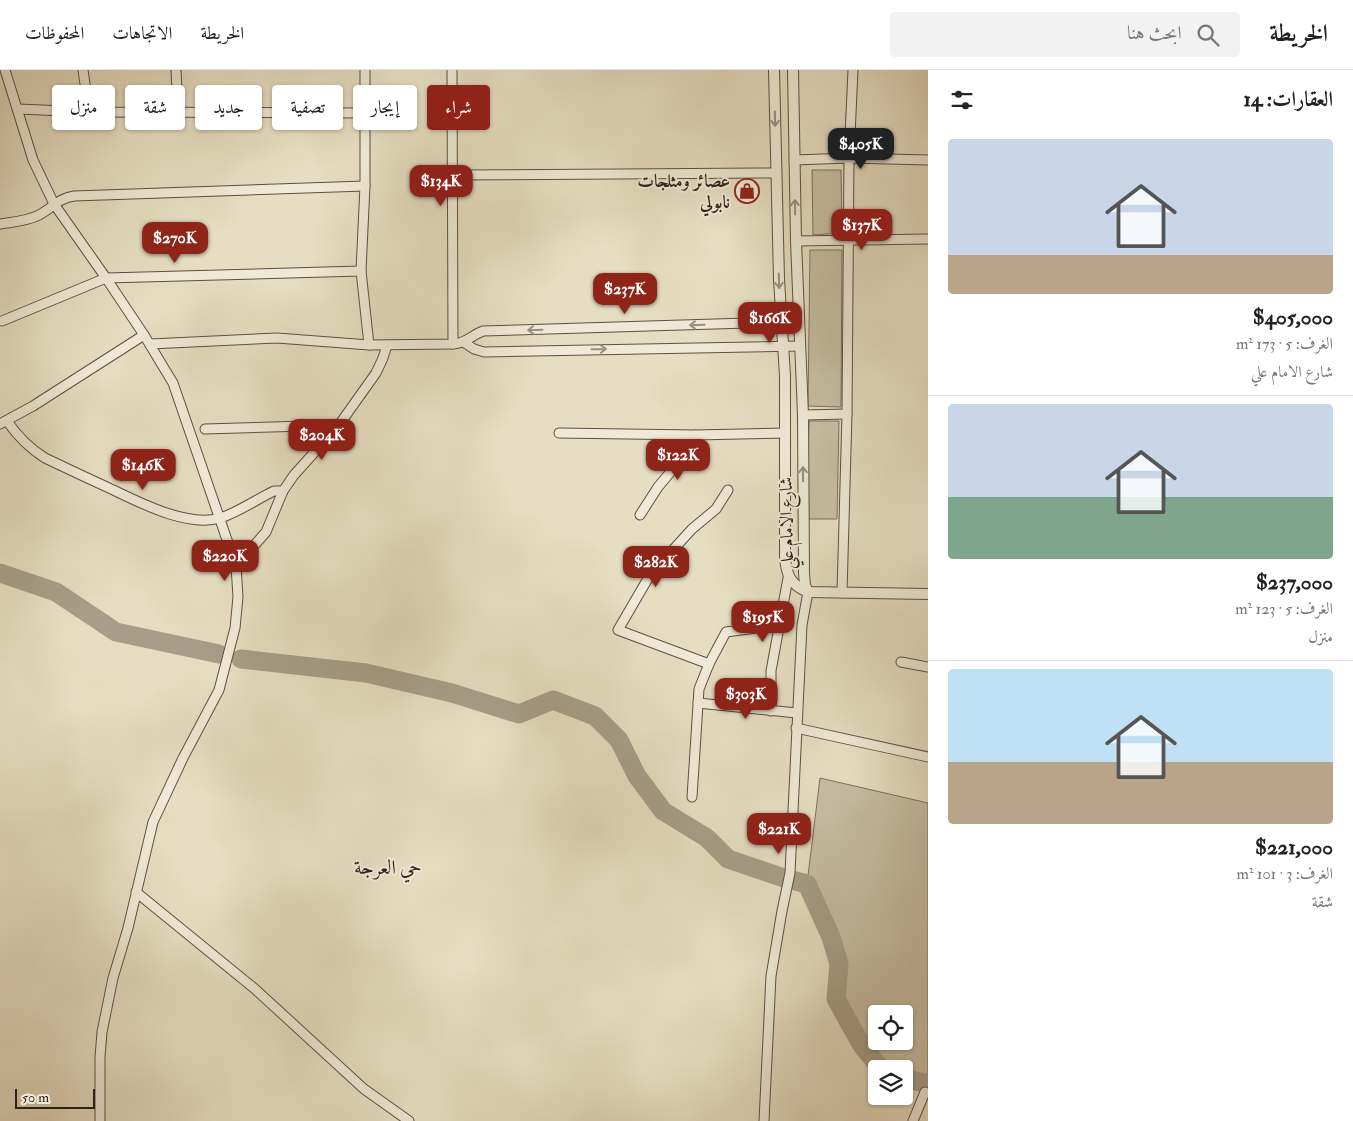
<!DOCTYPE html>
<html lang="ar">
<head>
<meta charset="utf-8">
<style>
  body { margin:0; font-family:"IM FELL Double Pica",Amiri,serif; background:#f2f2f2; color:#222; direction:rtl; height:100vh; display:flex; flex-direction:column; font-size:19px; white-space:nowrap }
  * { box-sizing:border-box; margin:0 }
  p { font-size:16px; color:#767676 }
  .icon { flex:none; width:28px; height:28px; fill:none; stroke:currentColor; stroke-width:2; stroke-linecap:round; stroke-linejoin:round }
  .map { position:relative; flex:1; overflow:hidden; direction:ltr }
  .sheet { display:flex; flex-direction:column; background:#fff; width:425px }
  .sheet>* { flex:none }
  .top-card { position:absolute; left:15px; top:15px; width:475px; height:45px; direction:rtl; display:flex; gap:10px }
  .buttons { position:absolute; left:868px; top:935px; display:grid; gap:10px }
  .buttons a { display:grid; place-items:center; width:45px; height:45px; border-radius:5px; background:#fff; box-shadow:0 1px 4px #0004; font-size:25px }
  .scale { position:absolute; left:15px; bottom:12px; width:80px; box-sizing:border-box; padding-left:5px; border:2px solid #2e211a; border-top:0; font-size:14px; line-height:18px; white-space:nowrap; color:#2e211a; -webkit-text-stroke:4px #efead7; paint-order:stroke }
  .price { position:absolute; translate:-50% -42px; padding:0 11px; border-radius:10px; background:#8f2418; color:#fff; font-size:16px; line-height:32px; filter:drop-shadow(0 1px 2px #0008) }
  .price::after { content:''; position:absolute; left:50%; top:30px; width:15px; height:11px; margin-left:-8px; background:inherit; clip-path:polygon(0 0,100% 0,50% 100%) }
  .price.on { background:#222; color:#fff }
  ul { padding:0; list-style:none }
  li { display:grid; align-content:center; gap:10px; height:265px; padding:0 20px }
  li+li { border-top:1px solid #e0e0e0 }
  li span { display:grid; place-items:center; height:155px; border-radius:5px; color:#555 }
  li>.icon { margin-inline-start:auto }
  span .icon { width:90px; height:90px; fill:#fffc; stroke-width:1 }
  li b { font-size:21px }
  h2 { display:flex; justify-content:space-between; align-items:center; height:60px; padding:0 20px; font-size:21px }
  .tag { padding:0 18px; border-radius:5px; background:#fff; box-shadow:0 1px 4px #0004; font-size:18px; line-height:45px }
  .tag.on { background:#8f2418; color:#fff }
  header { display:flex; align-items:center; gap:30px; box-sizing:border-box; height:70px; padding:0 25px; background:#fff; border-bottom:1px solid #e0e0e0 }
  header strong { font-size:24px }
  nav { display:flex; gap:28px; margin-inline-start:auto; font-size:18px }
  .search { width:350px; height:45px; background:#f2f2f2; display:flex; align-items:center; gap:12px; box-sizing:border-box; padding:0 18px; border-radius:5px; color:#767676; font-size:19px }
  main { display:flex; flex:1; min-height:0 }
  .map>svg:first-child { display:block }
  .green { fill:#c7bea5; stroke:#7a7060; fill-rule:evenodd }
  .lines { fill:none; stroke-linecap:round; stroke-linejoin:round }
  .river { stroke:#a79e89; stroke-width:19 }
  .minor-casing { stroke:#5c5044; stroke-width:11 }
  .tertiary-casing { stroke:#5c5044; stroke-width:12 }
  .minor { stroke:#efead7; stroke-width:9 }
  .tertiary { stroke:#efead7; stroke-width:10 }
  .oneway { stroke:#989082 }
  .labels { text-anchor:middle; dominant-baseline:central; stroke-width:4; stroke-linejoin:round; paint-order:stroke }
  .poi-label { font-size:18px; font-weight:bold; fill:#2e211a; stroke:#efead7; text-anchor:end }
  .street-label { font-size:18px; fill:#2e211a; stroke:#efead7 }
  .quarter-label { font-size:20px; fill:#2e211a; stroke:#efead7 }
</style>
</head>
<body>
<header>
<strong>الخريطة</strong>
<div class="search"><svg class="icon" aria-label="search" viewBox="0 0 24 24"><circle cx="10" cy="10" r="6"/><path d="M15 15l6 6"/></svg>ابحث هنا</div>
<nav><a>الخريطة</a><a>الاتجاهات</a><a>المحفوظات</a></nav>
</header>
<main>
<section class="sheet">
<h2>العقارات: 14<svg class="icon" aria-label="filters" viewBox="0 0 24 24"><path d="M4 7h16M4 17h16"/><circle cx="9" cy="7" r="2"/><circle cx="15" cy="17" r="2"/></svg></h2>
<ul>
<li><span style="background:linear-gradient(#c9d6e8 75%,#b9a48a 0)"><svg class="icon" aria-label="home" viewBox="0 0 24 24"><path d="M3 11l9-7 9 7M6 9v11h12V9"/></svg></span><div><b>$405,000</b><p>الغرف: 5 · 173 m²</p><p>شارع الامام علي</p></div></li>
<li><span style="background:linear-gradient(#c9d6e8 60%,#7fa58c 0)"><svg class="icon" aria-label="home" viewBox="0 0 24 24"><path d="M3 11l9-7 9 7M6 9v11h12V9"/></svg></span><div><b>$237,000</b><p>الغرف: 5 · 123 m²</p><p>منزل</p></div></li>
<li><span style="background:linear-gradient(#bfe0f5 60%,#b9a48a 0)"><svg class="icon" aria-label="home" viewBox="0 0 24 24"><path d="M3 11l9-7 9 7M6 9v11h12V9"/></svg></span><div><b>$221,000</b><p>الغرف: 3 · 101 m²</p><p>شقة</p></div></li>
</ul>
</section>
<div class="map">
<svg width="928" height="1051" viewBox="0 0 928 1051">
  <rect width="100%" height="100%" fill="#e6dec2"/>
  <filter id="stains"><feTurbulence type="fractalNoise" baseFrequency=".004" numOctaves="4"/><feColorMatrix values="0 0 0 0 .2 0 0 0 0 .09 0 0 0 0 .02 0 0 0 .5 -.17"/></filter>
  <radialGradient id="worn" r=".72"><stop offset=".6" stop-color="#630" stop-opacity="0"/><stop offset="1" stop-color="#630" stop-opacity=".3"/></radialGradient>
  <!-- green -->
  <g class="green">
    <path d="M812 100H841L842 163 813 165Z"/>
    <path d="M810 180H842L841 337 808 336Z"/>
    <path d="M809 351H839L837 449H807Z"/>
    <path d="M820 708 928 733V1014L904 1008V999H881L861 974 836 929 839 894 831 867 807 814ZM876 944H904V971H876Z"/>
  </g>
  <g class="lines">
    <!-- river -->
    <g class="river">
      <path d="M0 503 56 522 116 562 219 584"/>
      <path d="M241 589 366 603 452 623 519 644 553 630 595 646 619 670 637 706 663 741 707 768 728 789 784 808"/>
      <path d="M792 810 807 814 831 867 839 894 836 929 861 974 881 999"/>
      <path d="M904 1008 928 1014"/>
    </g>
    <defs>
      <g id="minor">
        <path d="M5 0 33 90 54 134 106 208 144 265 173 313 236 496 238 527 235 558 219 620 183 688 153 752 128 858 113 908 102 962 100 987V1051"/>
        <path d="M83 0 89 42"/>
        <path d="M176 0 178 42"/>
        <path d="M365 0V116L361 201 369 275"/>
        <path d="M452 0 453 274"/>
        <path d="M18 39 89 42 365 43"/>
        <path d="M794 90 849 88 928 90"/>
        <path d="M452 105 776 103"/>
        <path d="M0 154C13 152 28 151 39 145 52 138 59 128 74 126L365 116"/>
        <path d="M796 171 928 169"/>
        <path d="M2 251 106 208 361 201"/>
        <path d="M465 273 474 279 484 282 800 276"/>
        <path d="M150 274 277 268 369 275 453 274C467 273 470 266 483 261L778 252 799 253"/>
        <path d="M803 345 847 344"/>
        <path d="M7 351C18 367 29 378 45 388 66 398 87 408 107 417 137 431 186 458 220 448 237 443 257 429 274 421H283"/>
        <path d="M0 354 33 336 144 265"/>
        <path d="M205 359 339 355"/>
        <path d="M559 363 695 365 785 363"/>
        <path d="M640 445 658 417 683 387 695 365"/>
        <path d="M236 496 266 462 283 421 294 405 339 355 376 303 383 288 387 275"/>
        <path d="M842 523 847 344 849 88 853 0"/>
        <path d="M901 592 928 597"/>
        <path d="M709 594 618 560 650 505 692 459 716 439 728 420"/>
        <path d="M698 633 797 643"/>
        <path d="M771 641V601L788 508"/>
        <path d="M796 658 928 687"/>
        <path d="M692 727 699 619 709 594 726 562 779 555"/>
        <path d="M136 822 255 919 364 1019 409 1051"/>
        <path d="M764 1051 771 906 782 841 790 803 802 555 808 522"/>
        <path d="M913 1051 925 1022"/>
      </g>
      <g id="tertiary">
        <path d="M774 0 779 209 785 306V486C786 504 790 515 808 522L928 524"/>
        <path d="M793 0 796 171 803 345 804 503 805 515 808 522"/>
      </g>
    </defs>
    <!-- minor casing -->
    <use href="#minor" class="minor-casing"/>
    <!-- tertiary casing -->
    <use href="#tertiary" class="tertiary-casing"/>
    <!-- minor -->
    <use href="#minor" class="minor"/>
    <!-- tertiary -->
    <use href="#tertiary" class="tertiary"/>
  </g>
  <!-- one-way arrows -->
  <defs><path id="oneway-shaft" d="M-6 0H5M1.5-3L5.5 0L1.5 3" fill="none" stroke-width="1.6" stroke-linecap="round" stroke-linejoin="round" transform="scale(1.25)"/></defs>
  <g class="oneway">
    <use href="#oneway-shaft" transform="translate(775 49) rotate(89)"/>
    <use href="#oneway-shaft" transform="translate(795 137) rotate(-91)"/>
    <use href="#oneway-shaft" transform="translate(779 211) rotate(88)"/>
    <use href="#oneway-shaft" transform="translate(697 255) rotate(178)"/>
    <use href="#oneway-shaft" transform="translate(535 260) rotate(178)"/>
    <use href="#oneway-shaft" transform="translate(599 279) rotate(-1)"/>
    <use href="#oneway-shaft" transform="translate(803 404) rotate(-90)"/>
  </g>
  <!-- icons -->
  <defs>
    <symbol id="shop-ring" viewBox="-11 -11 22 22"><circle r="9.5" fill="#efead7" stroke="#8f2418" stroke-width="1.5"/><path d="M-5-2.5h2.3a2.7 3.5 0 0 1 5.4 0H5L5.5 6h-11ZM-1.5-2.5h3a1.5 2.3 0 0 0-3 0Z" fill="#8f2418"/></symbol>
  </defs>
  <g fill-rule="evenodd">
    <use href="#shop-ring" x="733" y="107" width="28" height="28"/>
  </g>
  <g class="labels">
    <!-- poi labels -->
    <g class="poi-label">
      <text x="730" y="111">عصائر ومثلجات<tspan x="730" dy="21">نابولي</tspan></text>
    </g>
    <!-- street labels -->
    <g class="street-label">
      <text transform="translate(787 453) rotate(-91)">شارع الامام علي</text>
    </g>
    <!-- quarter labels -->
    <g class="quarter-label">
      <text x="388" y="797">حي العرجة</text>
    </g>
  </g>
  <rect width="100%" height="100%" filter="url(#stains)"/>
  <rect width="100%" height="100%" fill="url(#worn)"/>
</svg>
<div class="buttons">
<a><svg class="icon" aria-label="locate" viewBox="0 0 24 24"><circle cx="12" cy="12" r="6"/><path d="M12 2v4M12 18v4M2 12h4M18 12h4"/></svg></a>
<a><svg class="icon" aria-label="layers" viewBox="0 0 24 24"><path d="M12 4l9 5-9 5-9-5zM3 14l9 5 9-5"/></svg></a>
</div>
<div class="scale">50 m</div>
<b class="price on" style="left:861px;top:100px">$405K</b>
<b class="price" style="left:441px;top:137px">$134K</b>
<b class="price" style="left:862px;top:181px">$137K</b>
<b class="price" style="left:175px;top:194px">$270K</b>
<b class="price" style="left:625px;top:245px">$237K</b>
<b class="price" style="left:770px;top:274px">$166K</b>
<b class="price" style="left:322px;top:391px">$204K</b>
<b class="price" style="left:678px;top:411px">$122K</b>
<b class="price" style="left:143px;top:421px">$146K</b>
<b class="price" style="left:225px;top:512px">$220K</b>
<b class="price" style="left:656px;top:518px">$282K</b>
<b class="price" style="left:763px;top:573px">$195K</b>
<b class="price" style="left:746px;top:650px">$303K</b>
<b class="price" style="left:779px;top:785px">$221K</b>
<div class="top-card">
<a class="tag on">شراء</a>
<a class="tag">إيجار</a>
<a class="tag">تصفية</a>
<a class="tag">جديد</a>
<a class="tag">شقة</a>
<a class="tag">منزل</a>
</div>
</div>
</main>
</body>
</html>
